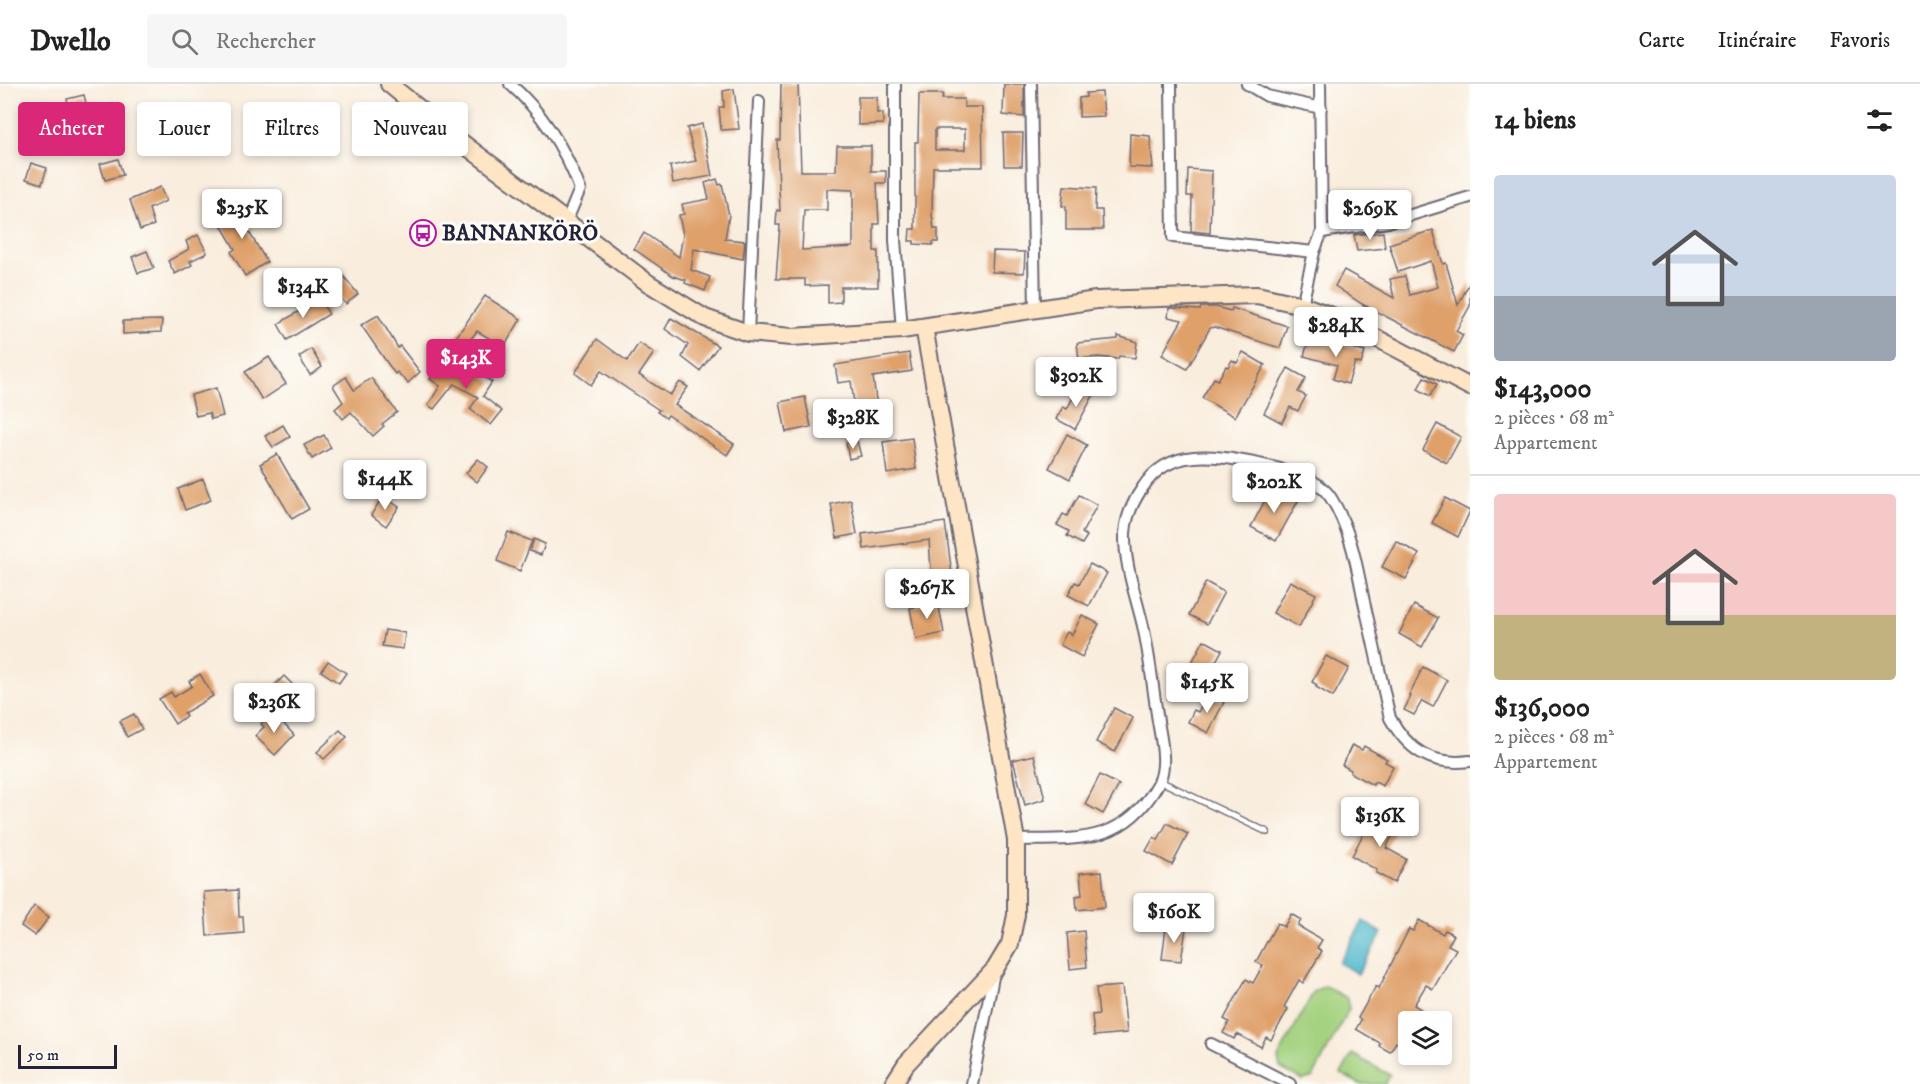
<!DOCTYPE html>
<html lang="fr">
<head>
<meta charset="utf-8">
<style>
  body { margin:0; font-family:"IM FELL DW Pica",serif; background:#f6f6f6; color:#222; height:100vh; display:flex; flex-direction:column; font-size:22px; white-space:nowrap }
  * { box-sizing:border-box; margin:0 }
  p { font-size:20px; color:#767676 }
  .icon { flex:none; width:33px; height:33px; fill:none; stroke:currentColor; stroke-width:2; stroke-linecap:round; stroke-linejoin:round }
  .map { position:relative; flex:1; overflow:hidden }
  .panel { display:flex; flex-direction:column; background:#fff; width:450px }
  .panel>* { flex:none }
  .guide { position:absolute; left:18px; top:18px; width:570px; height:54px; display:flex; gap:12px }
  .buttons { position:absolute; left:1398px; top:927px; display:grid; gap:12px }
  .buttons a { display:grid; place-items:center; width:54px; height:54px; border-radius:6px; background:#fff; box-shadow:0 3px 9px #0003; font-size:30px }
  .scale { position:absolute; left:18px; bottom:15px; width:99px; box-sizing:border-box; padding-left:6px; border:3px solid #22223b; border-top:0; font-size:16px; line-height:21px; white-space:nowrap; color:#22223b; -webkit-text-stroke:4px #fdfcf7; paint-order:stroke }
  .price { position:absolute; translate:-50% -51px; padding:0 14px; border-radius:6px; background:#fff; color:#222; font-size:20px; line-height:39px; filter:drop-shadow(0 2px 3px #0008) }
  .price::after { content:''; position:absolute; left:50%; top:36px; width:18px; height:14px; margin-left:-9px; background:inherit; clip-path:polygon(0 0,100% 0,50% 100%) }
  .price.active { background:#db2777; color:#fff }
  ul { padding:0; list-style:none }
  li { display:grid; align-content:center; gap:12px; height:318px; padding:0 24px }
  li+li { border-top:2px solid #e0e0e0 }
  li span { display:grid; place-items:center; height:186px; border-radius:6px; color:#555 }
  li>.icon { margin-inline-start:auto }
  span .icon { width:108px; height:108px; fill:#fffc; stroke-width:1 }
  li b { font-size:26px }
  h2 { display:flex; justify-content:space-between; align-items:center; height:72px; padding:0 24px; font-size:26px }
  .chip { padding:0 21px; border-radius:6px; background:#fff; box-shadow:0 3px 9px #0003; font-size:21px; line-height:54px }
  .chip.active { background:#db2777; color:#fff }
  header { display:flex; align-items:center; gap:36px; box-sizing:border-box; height:84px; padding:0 30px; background:#fff; border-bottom:2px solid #e0e0e0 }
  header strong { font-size:28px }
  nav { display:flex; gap:33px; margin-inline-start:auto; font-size:21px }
  .search { width:420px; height:54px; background:#f6f6f6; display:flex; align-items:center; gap:15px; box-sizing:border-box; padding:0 21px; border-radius:6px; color:#767676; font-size:22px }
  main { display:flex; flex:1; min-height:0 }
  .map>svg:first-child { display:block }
  .green { fill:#a4d280; stroke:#637a5e; stroke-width:1.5 }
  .water { fill:#4eb8cb; stroke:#386d83; stroke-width:1.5 }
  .building { fill:#dfa06a; fill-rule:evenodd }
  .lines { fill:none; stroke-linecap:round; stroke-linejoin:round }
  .lane-casing { stroke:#6d6974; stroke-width:8 }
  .street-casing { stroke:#6d6974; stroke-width:14 }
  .secondary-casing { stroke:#6d6974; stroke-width:20 }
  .lane { stroke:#fff; stroke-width:5 }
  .street { stroke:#fff; stroke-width:10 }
  .secondary { stroke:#fde5c5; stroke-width:16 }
  .labels { text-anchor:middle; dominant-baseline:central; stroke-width:6; stroke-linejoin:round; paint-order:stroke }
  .poi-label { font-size:22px; font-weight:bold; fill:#22223b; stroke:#fdfcf7; text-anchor:start }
</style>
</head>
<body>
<header>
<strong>Dwello</strong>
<div class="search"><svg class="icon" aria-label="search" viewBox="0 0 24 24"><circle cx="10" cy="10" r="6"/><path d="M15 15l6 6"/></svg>Rechercher</div>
<nav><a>Carte</a><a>Itinéraire</a><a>Favoris</a></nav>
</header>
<main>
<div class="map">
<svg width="1470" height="1000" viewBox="0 0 1470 1000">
  <rect width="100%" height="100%" fill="#fdfcf7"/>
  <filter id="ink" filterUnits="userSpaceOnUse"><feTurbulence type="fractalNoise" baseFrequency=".0167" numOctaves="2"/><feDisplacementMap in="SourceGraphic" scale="12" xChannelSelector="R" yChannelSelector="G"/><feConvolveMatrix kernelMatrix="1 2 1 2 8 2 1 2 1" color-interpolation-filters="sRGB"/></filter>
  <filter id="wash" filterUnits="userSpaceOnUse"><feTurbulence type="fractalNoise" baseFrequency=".008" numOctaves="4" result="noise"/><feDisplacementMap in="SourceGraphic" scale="24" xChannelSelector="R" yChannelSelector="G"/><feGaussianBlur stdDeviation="1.35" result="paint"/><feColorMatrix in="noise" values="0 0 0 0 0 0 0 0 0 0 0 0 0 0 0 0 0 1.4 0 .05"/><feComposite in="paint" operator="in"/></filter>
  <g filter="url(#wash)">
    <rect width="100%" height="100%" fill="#f9eddd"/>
    <!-- green -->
    <g class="green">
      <path d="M1325 902 1347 914 1349 925 1313 993 1303 996 1280 984 1278 974 1314 907Z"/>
      <path d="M1352 970 1390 991 1385 1000H1360L1341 990Z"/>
    </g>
    <!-- water -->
    <path class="water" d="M1363 837 1382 849 1358 890 1339 879Z"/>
    <g id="blocks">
      <!-- building -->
      <g class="building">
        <path d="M781 0H798L801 87H836L837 62H871V87H886V99H877L879 140H874V167H878V203H841V218L828 219V201L805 202V195H776L780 141H776L777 126 780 127 777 56H780ZM827 105 853 106V163L802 166 804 126H827Z"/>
        <path d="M1004 0H1024V33L1003 31Z"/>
        <path d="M734 5 739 45 721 46 719 23H724L723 7Z"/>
        <path d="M1102 8 1104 32 1079 33V14L1086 13V9Z"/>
        <path d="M919 10H943L942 15H964V23H982L983 83H933L932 131 934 145H938V158H933V161L914 160V157H909L910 145H915V58H918ZM935 45H965V66H935Z"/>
        <path d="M84 11 89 31 113 20 119 32 104 39 64 47 63 43 72 39 67 15Z"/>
        <path d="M858 13H877V29H883V40L858 41Z"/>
        <path d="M38 31 55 33 53 53 36 51Z"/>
        <path d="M702 40 712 92 673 99 670 82 696 77 687 44Z"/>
        <path d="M1003 49H1023L1022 82H1004Z"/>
        <path d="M1130 50 1150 52 1153 84 1129 83Z"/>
        <path d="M118 75 123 91 105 96 100 80Z"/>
        <path d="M31 79 47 84 42 100 26 95Z"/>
        <path d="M1188 85 1212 87 1210 149 1191 147 1192 112H1187Z"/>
        <path d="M717 95 719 101 722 100 729 131 725 155 745 157 743 175 694 165 691 186 710 193 705 207 685 199 686 196 673 192 634 165 644 149 679 173 683 151 679 131 684 130 682 120 709 115 705 99Z"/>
        <path d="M1064 102 1096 104 1095 126H1102L1103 146H1066V122H1062Z"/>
        <path d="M160 103 166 117 149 125 154 141 140 146 130 116Z"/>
        <path d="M240 121 251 141 246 143 267 178 245 192 231 168 235 165 217 134Z"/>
        <path d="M1433 146 1443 180 1446 179 1458 221 1470 198V222L1456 247 1463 251 1454 268 1362 220 1335 202 1344 186 1394 214 1390 195 1405 192 1410 211 1438 203 1431 177 1398 188 1389 160Z"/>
        <path d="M1383 148 1385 164 1357 167 1354 151Z"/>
        <path d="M198 151 207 169 190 177 192 181 175 190 168 177 189 165 186 157Z"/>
        <path d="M147 167 154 184 138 189 132 173Z"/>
        <path d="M993 167 1025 168 1024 189 992 188Z"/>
        <path d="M341 189 358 210 346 220 328 200Z"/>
        <path d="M485 212 521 235 504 263 477 247 464 264 454 256Z"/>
        <path d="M319 215 329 230 287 256 278 240Z"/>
        <path d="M1201 223H1216L1231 227 1232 224 1287 242 1280 264 1214 243 1210 244 1187 285 1162 271 1182 236 1168 233 1169 224 1200 226Z"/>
        <path d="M378 231 398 264 400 262 420 288 408 299 397 288 395 290 361 241Z"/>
        <path d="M671 234 718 262 700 287 682 273 688 261 665 245Z"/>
        <path d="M162 236 161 248 123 250V237Z"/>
        <path d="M1118 252 1137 258 1135 274 1119 272 1118 275 1098 273 1079 275 1077 259 1118 255Z"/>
        <path d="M597 255 627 277 639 259 654 269 639 291 670 311 680 298 688 303 675 321 734 360 727 371 668 331 666 334 657 328 659 326 601 287 591 301 575 289Z"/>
        <path d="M1309 255 1342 265 1343 261 1365 268 1361 280 1355 278 1348 300 1333 295 1337 281 1304 272Z"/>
        <path d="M311 265 322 283 310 291 299 273Z"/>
        <path d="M1243 268 1265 281 1235 333 1202 314 1214 294 1218 296 1226 282 1228 283 1232 276 1237 279Z"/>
        <path d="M909 269 912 287 873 293 879 338 857 341 851 297 838 299 835 281Z"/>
        <path d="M269 273 286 300 262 316 245 288Z"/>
        <path d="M458 276 492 298 483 312 502 327 491 341 470 325 478 313 454 300 434 325 428 321 440 302 430 295 440 283 449 290Z"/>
        <path d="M1288 284 1306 294 1298 308 1306 312 1298 327 1290 323 1282 339 1264 329Z"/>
        <path d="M346 293 354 306 371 294 397 328 382 340 384 342 373 352 351 328 343 335 335 325 343 318 333 302Z"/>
        <path d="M1424 293 1437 300 1430 312 1418 305Z"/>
        <path d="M1079 302 1094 310 1075 345 1056 335 1063 323 1067 325Z"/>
        <path d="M216 304 223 332 211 335 209 329 196 332 191 311Z"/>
        <path d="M805 313 811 343 786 348 780 318Z"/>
        <path d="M1437 340 1461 353 1447 379 1423 366Z"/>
        <path d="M283 341 290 353 273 363 265 352Z"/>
        <path d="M1067 350 1087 361 1070 395 1049 384Z"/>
        <path d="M324 351 331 364 312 375 304 361Z"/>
        <path d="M912 354 916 385 887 390 883 358Z"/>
        <path d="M857 357 861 372 849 375 846 359Z"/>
        <path d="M277 370 309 425 292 435 260 380Z"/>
        <path d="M478 375 488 383 477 398 466 389Z"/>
        <path d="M203 395 211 416 185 426 178 405Z"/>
        <path d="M1272 403 1298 417 1276 457 1251 443Z"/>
        <path d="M1079 411 1097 421 1082 449 1087 452 1082 460 1067 452 1069 447 1057 441 1063 430 1067 432Z"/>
        <path d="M383 412 399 423 386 442 371 431Z"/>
        <path d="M1445 414 1470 427 1458 453 1432 439Z"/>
        <path d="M851 416 857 450 837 454 831 420Z"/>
        <path d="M945 438 955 513 933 515 929 456 864 465 862 450Z"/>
        <path d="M508 448 532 457 520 487 497 477Z"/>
        <path d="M534 455 545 460 541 471 530 467Z"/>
        <path d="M1396 457 1419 470 1406 495 1382 483Z"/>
        <path d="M1090 480 1107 489 1089 522 1068 511 1075 498 1079 500Z"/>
        <path d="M1290 497 1316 510 1299 543 1273 529Z"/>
        <path d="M1206 498 1224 508 1207 540 1189 531Z"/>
        <path d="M938 518 944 549 916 555 910 524Z"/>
        <path d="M1414 521 1438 534 1422 563 1399 550Z"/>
        <path d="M1082 531 1099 540 1082 573 1060 561 1067 548 1072 551Z"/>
        <path d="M385 546 405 549 403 565 382 562Z"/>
        <path d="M1204 556 1222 566 1209 590 1191 580Z"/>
        <path d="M1326 572 1349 584 1333 613 1316 603 1317 601 1312 598Z"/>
        <path d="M328 577 346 589 339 599 321 587Z"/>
        <path d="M1423 583 1447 596 1433 623 1422 617 1414 631 1404 626 1411 612 1409 611Z"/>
        <path d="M200 590 213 612 184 629 186 632 175 640 159 615 171 608 174 613 192 602 189 597Z"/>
        <path d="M284 592 299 607 285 621 270 606Z"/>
        <path d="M1208 610 1224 618 1208 649 1188 638 1194 626 1198 628Z"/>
        <path d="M1114 624 1133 634 1115 668 1096 658Z"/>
        <path d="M273 628 294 651 275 671 255 652 264 643 261 640Z"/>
        <path d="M134 630 142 645 127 653 120 637Z"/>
        <path d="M340 646 347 653 324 675 317 668Z"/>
        <path d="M1352 661 1362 666 1364 662 1387 675 1385 678 1393 682 1383 702 1375 698 1373 701 1350 689 1351 686 1342 681Z"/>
        <path d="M1034 671 1045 715 1025 721 1013 676Z"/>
        <path d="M1100 691 1119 701 1103 730 1085 720Z"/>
        <path d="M1375 727 1399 740 1386 764 1406 775 1394 799 1376 789 1377 786 1352 772Z"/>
        <path d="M1167 739 1188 750 1172 781 1146 767 1154 753 1158 756Z"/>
        <path d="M1102 787 1105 823 1077 826 1076 812 1082 811 1080 789Z"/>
        <path d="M238 806 239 833H243L244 849 207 852 204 808Z"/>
        <path d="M34 822 49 833 35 852 21 842Z"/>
        <path d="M1291 830 1301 836 1298 842 1322 856 1317 864 1322 867 1303 899 1299 896 1284 923 1288 925 1271 956 1266 953 1261 963 1237 950 1234 955 1223 949 1229 938 1224 935 1246 895 1253 899 1263 881 1256 878 1277 839 1284 843Z"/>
        <path d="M1419 836 1443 850 1445 846 1454 851 1448 861 1456 865 1433 905 1426 901 1414 921 1422 926 1415 938H1408V949L1401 961 1396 958 1390 968 1379 962 1380 959 1356 945 1361 936 1358 934 1376 902 1379 904 1409 845 1413 847Z"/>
        <path d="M1166 843 1186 845 1181 877 1162 875Z"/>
        <path d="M1084 847 1087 883 1070 885 1067 849Z"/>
        <path d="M1122 902 1127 949 1094 952 1092 931 1099 930 1096 904Z"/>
      </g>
    </g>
  </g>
  <g filter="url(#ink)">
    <use href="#blocks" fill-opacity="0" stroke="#6d6974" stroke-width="1.5"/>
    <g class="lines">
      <defs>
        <path id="lane" d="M1160 697 1267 748"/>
        <g id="street">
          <path d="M510 0C542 28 565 65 580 105L567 136"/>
          <path d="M895 0V156L902 246"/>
          <path d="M1031 0 1035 226"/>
          <path d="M1171 0 1173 153 1314 168"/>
          <path d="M1247 0 1267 12 1321 24"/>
          <path d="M1322 148 1388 138 1470 113"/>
          <path d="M1302 221 1314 168 1322 148 1320 0"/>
          <path d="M748 249 759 17"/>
          <path d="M1016 756C1076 755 1124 761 1158 700 1168 682 1161 656 1158 637 1153 606 1150 573 1143 542 1136 512 1124 480 1125 449 1126 432 1134 416 1143 403 1170 361 1218 372 1259 380 1283 385 1317 392 1331 414 1351 446 1357 482 1364 518 1373 556 1381 595 1390 634 1408 666 1431 682 1470 677"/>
          <path d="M1211 960 1290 1000"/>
          <path d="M972 1000 994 888"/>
        </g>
        <g id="secondary">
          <path d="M389 0 453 52 648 199 705 234 748 249 792 253 902 246 1096 216 1257 211 1302 221 1340 235 1470 303"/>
          <path d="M893 1000 906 980 995 885 1010 860 1016 831V756L924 243"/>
        </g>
      </defs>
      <!-- lane casing -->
      <use href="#lane" class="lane-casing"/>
      <!-- street casing -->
      <use href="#street" class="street-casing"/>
      <!-- secondary casing -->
      <use href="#secondary" class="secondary-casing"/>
      <!-- lane -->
      <use href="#lane" class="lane"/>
      <!-- street -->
      <use href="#street" class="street"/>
      <!-- secondary -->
      <use href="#secondary" class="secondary"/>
    </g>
  </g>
  <!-- icons -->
  <defs>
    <symbol id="bus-ring" viewBox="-11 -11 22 22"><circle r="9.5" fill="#fdfcf7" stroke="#b5179e" stroke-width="1.5"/><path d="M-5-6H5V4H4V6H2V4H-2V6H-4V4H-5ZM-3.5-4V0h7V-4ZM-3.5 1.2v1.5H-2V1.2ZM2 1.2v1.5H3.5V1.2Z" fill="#b5179e"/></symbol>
  </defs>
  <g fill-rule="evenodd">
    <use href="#bus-ring" x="408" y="134" width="30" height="30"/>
  </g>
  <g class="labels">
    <!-- poi labels -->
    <g class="poi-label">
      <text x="442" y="149">BANNANKÖRÖ</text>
    </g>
  </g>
</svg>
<div class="buttons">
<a><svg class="icon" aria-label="layers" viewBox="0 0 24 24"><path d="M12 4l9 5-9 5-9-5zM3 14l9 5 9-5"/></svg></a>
</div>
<div class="scale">50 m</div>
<b class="price" style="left:242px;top:156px">$235K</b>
<b class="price" style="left:1370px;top:157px">$269K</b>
<b class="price" style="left:303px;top:235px">$134K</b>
<b class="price" style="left:1336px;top:274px">$284K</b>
<b class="price active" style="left:466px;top:306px">$143K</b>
<b class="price" style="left:1076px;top:324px">$302K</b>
<b class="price" style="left:853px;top:366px">$328K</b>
<b class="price" style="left:385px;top:427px">$144K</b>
<b class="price" style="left:1274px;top:430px">$202K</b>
<b class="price" style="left:927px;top:536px">$267K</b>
<b class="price" style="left:1207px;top:630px">$145K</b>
<b class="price" style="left:274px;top:650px">$236K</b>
<b class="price" style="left:1380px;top:764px">$136K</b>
<b class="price" style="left:1174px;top:860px">$160K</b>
<div class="guide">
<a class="chip active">Acheter</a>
<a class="chip">Louer</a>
<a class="chip">Filtres</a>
<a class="chip">Nouveau</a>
</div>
</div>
<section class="panel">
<h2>14 biens<svg class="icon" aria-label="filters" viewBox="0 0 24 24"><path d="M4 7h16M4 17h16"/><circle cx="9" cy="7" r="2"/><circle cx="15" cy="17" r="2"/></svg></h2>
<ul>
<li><span style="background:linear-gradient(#c9d6e8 65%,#9aa5b1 0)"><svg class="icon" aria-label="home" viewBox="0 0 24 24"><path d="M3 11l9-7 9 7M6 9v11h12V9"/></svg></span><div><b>$143,000</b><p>2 pièces · 68 m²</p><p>Appartement</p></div></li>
<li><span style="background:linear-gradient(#f6c9c9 65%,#c2b280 0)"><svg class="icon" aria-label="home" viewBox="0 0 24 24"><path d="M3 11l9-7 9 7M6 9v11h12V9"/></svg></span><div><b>$136,000</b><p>2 pièces · 68 m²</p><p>Appartement</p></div></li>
</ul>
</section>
</main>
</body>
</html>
